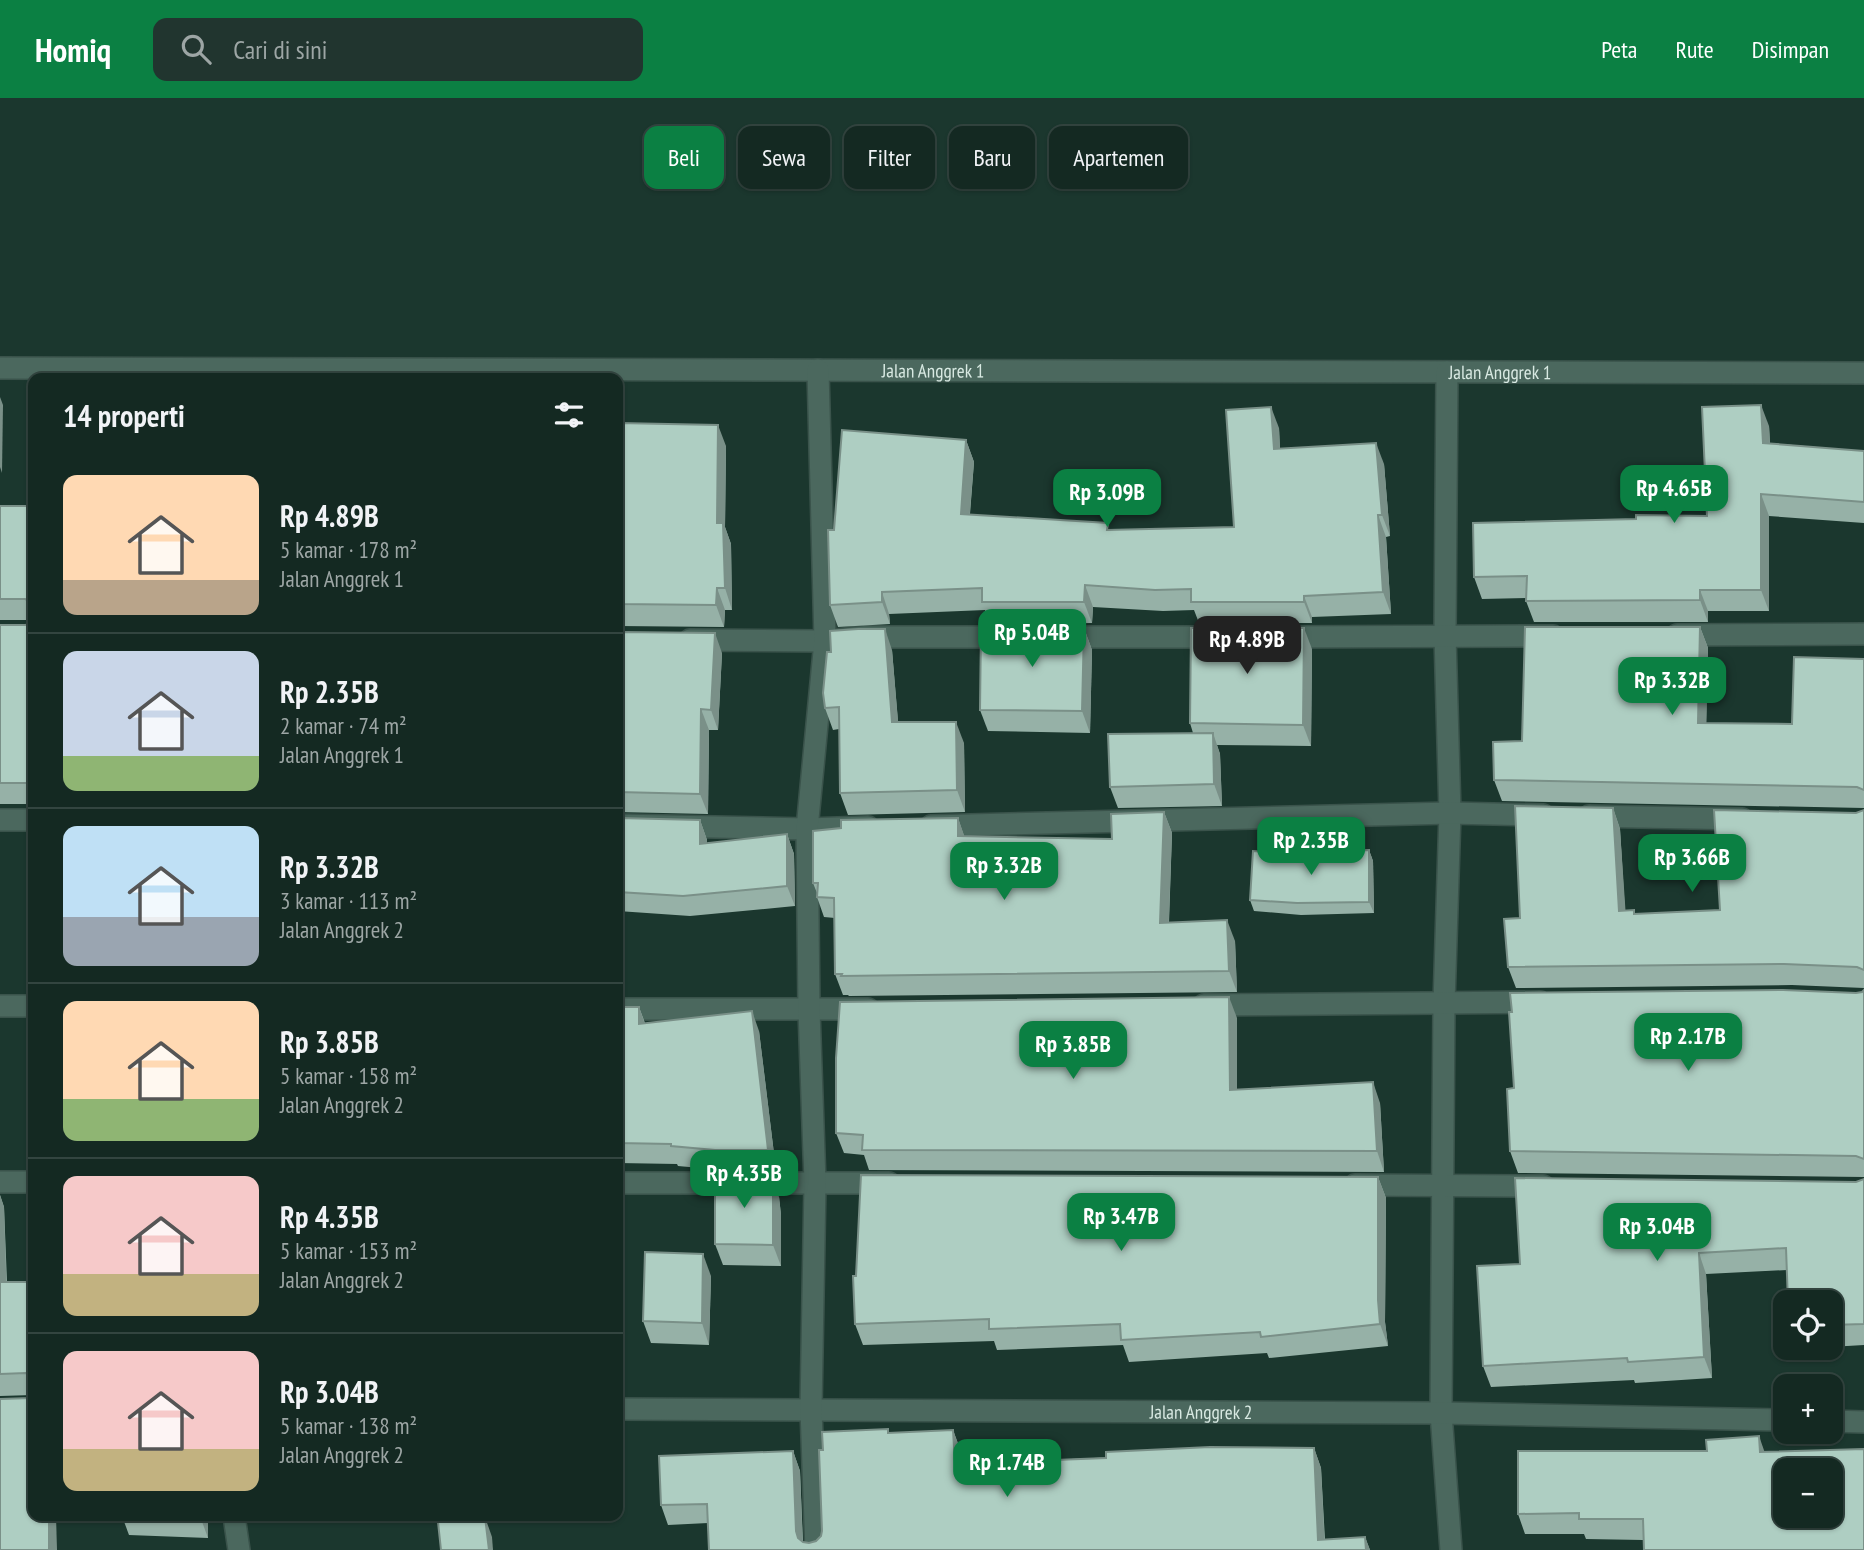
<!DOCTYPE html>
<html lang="id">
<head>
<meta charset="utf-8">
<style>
  body { margin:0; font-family:"PT Sans Narrow",sans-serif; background:#21352f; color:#f1f3f6; height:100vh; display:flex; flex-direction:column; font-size:26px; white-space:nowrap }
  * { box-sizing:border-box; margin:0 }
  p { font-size:23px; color:#9da6a5 }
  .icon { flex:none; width:38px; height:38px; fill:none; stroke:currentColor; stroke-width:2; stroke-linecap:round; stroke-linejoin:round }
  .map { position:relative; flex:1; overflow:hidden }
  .side { position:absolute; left:28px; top:275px; width:595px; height:1148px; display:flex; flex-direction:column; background:#142922; border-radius:14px; box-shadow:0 2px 5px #0004,0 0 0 2px #334540 }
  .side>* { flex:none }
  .banner { position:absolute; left:644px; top:28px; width:665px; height:63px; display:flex; gap:14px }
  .tools { position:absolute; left:1773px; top:1192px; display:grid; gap:14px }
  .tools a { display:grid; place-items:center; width:70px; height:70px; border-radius:14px; background:#142922; box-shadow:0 2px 5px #0004,0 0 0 2px #334540; font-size:35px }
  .price { position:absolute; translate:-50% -60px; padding:0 16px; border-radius:14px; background:#0b8043; color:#fff; font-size:23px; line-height:46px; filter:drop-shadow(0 2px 4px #0008) }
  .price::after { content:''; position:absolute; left:50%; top:42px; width:21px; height:16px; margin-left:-10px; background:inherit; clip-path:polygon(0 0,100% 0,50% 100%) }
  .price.current { background:#222; color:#fff }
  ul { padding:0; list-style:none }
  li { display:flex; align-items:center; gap:21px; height:175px; padding:0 35px }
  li+li { border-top:2px solid #334540 }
  li span { display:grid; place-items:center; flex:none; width:196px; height:140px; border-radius:14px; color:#555 }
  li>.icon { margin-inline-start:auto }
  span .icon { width:84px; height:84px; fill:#fffc; stroke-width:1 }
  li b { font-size:30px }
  h2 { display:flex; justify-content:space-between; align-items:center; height:84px; padding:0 35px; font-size:30px }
  .chip { padding:0 24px; border-radius:14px; background:#142922; box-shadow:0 2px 5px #0004,0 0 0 2px #334540; font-size:24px; line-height:63px }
  .chip.current { background:#0b8043; color:#fff }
  header { display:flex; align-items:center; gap:42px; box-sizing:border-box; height:98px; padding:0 35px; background:#0b8043; color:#fff }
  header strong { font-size:33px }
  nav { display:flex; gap:38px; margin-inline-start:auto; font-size:24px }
  .search { width:490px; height:63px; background:#21352f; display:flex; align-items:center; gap:18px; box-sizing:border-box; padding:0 24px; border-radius:14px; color:#9da6a5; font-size:26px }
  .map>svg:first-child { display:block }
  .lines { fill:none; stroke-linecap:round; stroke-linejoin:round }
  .minor-casing { stroke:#3a534b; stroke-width:24 }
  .minor { stroke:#4b685e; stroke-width:21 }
  .wall { fill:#96b1a7 }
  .shaded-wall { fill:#7a9088 }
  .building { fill:#aecec2; stroke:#7a9088; stroke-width:2; fill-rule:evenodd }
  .labels { text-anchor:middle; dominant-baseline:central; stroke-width:7; stroke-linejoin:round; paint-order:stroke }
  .street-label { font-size:19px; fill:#d8e9e2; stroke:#1b372e }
</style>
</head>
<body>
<header>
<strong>Homiq</strong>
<div class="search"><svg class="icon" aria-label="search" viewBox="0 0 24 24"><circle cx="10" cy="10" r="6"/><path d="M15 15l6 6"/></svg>Cari di sini</div>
<nav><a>Peta</a><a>Rute</a><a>Disimpan</a></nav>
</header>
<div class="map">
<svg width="1864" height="1452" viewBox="0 0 1864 1452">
  <rect width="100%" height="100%" fill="#1b372e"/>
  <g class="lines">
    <defs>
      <g id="minor">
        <path id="s1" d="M0 270 1864 275"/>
        <path d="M1447 274 1445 538 1450 715 1444 905 1441 1315 1451 1452"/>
        <path d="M1677 537 1864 536"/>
        <path d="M1061 539H1217"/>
        <path d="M1278 539 1553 538"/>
        <path d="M690 542 825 543 865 539H1007"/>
        <path d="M1589 718 1742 721"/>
        <path d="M0 722H33"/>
        <path d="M618 727 807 731 868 729"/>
        <path d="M931 728 1450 715 1543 717"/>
        <path d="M1204 907 1540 904"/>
        <path d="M0 908H33"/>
        <path d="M618 911H868"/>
        <path d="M0 1084H33"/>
        <path d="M618 1085H889"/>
        <path d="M1355 1087 1543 1088"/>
        <path id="s2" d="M618 1311 1441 1315 1785 1322"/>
        <path d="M1830 1323 1864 1324"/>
        <path d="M234 1418 239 1452"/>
        <path d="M816 1452 811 1311 815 1085 809 912 807 731 825 543 818 272"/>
      </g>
    </defs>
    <!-- minor casing -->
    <use href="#minor" class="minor-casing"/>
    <!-- minor -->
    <use href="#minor" class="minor"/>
  </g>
  <!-- wall -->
  <g class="wall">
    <path d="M618 325 726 348 725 429 731 446 732 512H725L724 529 618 528Z"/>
    <path d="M1769 328 1770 345 1864 353V425L1769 418V513H1708V524H1534L1526 503V500L1482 501 1474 479 1636 421 1707 418Z"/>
    <path d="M1279 330 1280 351 1384 366 1390 438 1386 439 1391 516 1312 519V525H1199L1194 512 1163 513 1093 509 1092 525 990 526 985 512 889 516 890 526 838 529 830 507 834 432 966 342 974 364 970 416 1110 432 1234 429Z"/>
    <rect x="0" y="408" width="33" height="114"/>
    <path d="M33 524V706H0V527H25L31 526Z"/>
    <path d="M1700 529 1708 550 1706 625 1792 626 1864 561V710L1502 703 1494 682 1522 643Z"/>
    <path d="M1084 530 1092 552 1090 635 988 633 980 612Z"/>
    <path d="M618 534 722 555 718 632H709L708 716 618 714Z"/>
    <path d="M1312 551 1311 648 1217 647 1220 656 1222 708 1118 710 1110 689 1193 635 1190 625Z"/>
    <path d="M892 552 898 624 964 645 965 714 848 717 840 695 839 631 833 632 825 610Z"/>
    <path d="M1613 710 1620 731 1625 813 1635 816 1720 812 1856 715 1864 712V890L1792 887 1516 890 1508 869 1520 820Z"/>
    <path d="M1164 714 1172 735 1169 825 1235 843 1237 894 849 898 848 897H843L835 876V820L824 819 817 799V795L813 785 958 720 964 738 1112 741Z"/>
    <path d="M618 720 700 722 707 742V745L787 736 794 756 795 808 690 818 618 813Z"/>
    <path d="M1369 752 1373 763 1374 815 1301 817 1254 813 1250 802 1316 757Z"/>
    <path d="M1864 892V1079L1518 1075 1510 1053 1514 990 1862 894Z"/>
    <path d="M618 909H639L645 925 759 933 776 1072H722L678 1068 677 1066 618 1065Z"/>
    <path d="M1237 920V992L1380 1005 1384 1074 869 1072 864 1057 844 1055 836 1035Z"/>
    <path d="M1378 1079 1386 1100 1385 1224 1388 1248 1269 1260 1267 1255 1129 1264 1123 1247 997 1252 994 1243 863 1247 855 1226Z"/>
    <path d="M1864 1081V1247L1830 1249V1204L1787 1172 1706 1176 1712 1280 1635 1285 1634 1282 1491 1289 1483 1268 1520 1166 1856 1084Z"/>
    <path d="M0 1097 4 1109 7 1184H33V1297L0 1298Z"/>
    <path d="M779 1099 781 1117V1168L723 1167 715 1146Z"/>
    <path d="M711 1178 709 1247 651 1245 643 1223Z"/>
    <path d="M1797 1250H1824L1797 1251Z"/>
    <path d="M888 1331 889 1335 953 1332 960 1351 961 1366 1314 1350 1321 1370 1325 1442 1365 1439 1370 1452H709L708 1425 668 1427 661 1407 793 1353 800 1373 803 1444 809 1445 816 1443 821 1438 822 1433 823 1352Z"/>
    <path d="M1765 1354 1643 1442 1586 1441 1584 1436H1525L1518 1416Z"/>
    <path d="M122 1418H208V1440L129 1437Z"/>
  </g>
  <!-- shaded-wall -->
  <g class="shaded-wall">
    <path d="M0 299 3 307 2 375 0 369Z"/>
    <path d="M1761 307 1769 328 1771 366 1763 345Z"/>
    <path d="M1271 309 1279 330 1281 373 1274 351Z"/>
    <path d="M718 327 726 348 725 429 731 446 732 512 725 490 717 425Z"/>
    <path d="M966 342 974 364 968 437 961 416Z"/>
    <path d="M1376 345 1384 366 1390 438 1382 417Z"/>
    <path d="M1761 396 1769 418V513L1761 492Z"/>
    <path d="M1378 417 1386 439 1391 516 1383 494Z"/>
    <path d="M1085 487 1093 509 1092 525 1084 504Z"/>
    <path d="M717 490 725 512 724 529 716 507Z"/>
    <path d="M1700 492 1708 513V524L1700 502Z"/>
    <path d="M882 494 889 516 890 526 882 504Z"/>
    <path d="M1304 498 1312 519V525L1304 504Z"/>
    <path d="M1700 529 1708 550 1706 646 1698 625Z"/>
    <path d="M1084 530 1092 552 1090 635 1082 613Z"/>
    <path d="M1304 530 1312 551 1311 648 1303 627Z"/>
    <path d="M885 531 892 552 900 646 892 624Z"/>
    <path d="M715 535 722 555 718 632 711 612Z"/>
    <path d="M701 611 709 632 708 716 700 696Z"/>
    <path d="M956 624 964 645 965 714 957 692Z"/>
    <path d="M1213 635 1220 656 1222 708 1214 686Z"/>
    <path d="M1613 710 1620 731 1627 835 1619 813Z"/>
    <path d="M1164 714 1172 735 1168 845 1160 825Z"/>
    <path d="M958 720 965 740 958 738Z"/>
    <path d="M700 722 707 742V766L700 746Z"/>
    <path d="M787 736 794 756 795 808 787 788Z"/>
    <path d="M1369 752 1373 763 1374 815 1369 804Z"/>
    <path d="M1227 822 1235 843 1237 894 1229 873Z"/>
    <path d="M1229 899 1237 920V1013L1230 992Z"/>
    <path d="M639 909 646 929 639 926Z"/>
    <path d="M752 913 759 933 776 1072 768 1052Z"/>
    <path d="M1373 984 1380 1005 1384 1074 1377 1053Z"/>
    <path d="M771 1077 779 1099 781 1117V1168L773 1147Z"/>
    <path d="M1378 1079 1386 1100 1385 1224 1388 1248 1380 1226 1378 1202Z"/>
    <path d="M0 1097 4 1109 7 1205 0 1185Z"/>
    <path d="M1699 1155 1706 1176 1712 1280 1704 1259Z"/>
    <path d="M703 1156 711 1178 709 1247 702 1225Z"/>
    <path d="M953 1332 960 1351 962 1386 955 1366Z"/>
    <path d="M1759 1338 1766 1358 1760 1354Z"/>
    <path d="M1314 1350 1321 1370 1325 1452 1318 1442Z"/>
    <path d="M793 1353 800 1373 803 1452 796 1433Z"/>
    <path d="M49 1418H56L57 1452H49Z"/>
    <path d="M200 1418H208V1440Z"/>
    <path d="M485 1419 492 1439 493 1452H489Z"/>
    <path d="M1365 1439 1370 1452H1366Z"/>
  </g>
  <!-- building -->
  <g class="building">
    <path d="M1761 307 1763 345 1864 353V404L1761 396V492H1700V502L1526 503 1527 478 1474 479 1473 425 1636 421V417L1707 418 1702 309Z"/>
    <path d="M1271 309 1274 351 1376 345 1382 417H1378L1383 494 1304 498V504H1191V491L1155 492 1085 487 1084 504H982V490L882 494V504L830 507 828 432H834L842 332 966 342 961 416 1108 425 1107 432 1234 429 1226 312Z"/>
    <path d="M618 325 718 327 717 425H723L725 490H717L716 507 618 506Z"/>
    <path d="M0 408H33V504L25 501H0Z"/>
    <path d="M33 524V685H0V527H25L31 526Z"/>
    <path d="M1525 529H1700L1698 625 1792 626 1794 559 1864 561V692L1857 689 1494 682 1493 644 1522 643Z"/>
    <path d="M981 530H1084L1082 613 980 612Z"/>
    <path d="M1191 530H1304L1303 627 1190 625Z"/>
    <path d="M858 531H885L892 624H956L957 692 840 695 839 609 825 610 823 595 827 554H831L830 533Z"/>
    <path d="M618 534 715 535 711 612 701 611 700 696 618 694Z"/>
    <path d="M1213 635 1214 686 1110 689 1108 636Z"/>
    <path d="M1515 708 1613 710 1619 813 1634 812V816L1720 812 1714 712 1856 715 1864 712V872L1857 869 1784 866 1508 869 1504 821 1520 820Z"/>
    <path d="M1164 714 1160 825 1227 822 1229 873 841 878 842 876H835L834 800 817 799 818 785H813V733L841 730V722L958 720V738L1112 741 1111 716Z"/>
    <path d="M618 720 700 722V746L787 736V788L683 798 618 794Z"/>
    <path d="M1369 752V804L1297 805 1250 802 1253 753 1316 757V753Z"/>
    <path d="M1783 892 1856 895 1862 894 1864 892V1061L1856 1058 1510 1053 1507 991 1514 990 1509 914H1512L1510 895Z"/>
    <path d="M1229 899 1230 992 1373 984 1377 1053 862 1052 863 1037 836 1035V960L840 904Z"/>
    <path d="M618 909H639V926L752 913 768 1052H715L671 1048V1046L618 1045Z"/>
    <path d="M715 1077H771L773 1096V1147L715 1146Z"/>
    <path d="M861 1077 1378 1079V1202L1380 1226 1261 1239 1260 1234 1121 1242 1120 1226 989 1231V1221L855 1226 853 1178H856Z"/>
    <path d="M1515 1080 1856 1084 1864 1081V1226L1830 1227V1204H1788L1786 1150 1699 1155 1704 1259 1628 1264 1627 1260 1483 1268 1477 1168 1520 1166Z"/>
    <path d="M645 1154 703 1156 702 1225 643 1223Z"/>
    <path d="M0 1184H33V1279L26 1275 0 1276Z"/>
    <path d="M33 1298V1418H49V1452H0V1301L31 1300Z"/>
    <path d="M888 1331V1335L953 1332 955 1366 1106 1360V1354L1210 1349 1314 1350 1318 1442 1365 1439 1366 1452H709L707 1406 661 1407 659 1358 793 1353 796 1433 798 1440 803 1444 809 1445 816 1443 821 1438 822 1433 819 1352H823L822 1334Z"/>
    <path d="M1759 1338 1760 1354 1864 1351V1452H1644L1643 1421H1579V1415L1518 1416V1353H1707L1706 1342ZM1785 1372H1830V1418H1785Z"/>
    <path d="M485 1419 489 1452H441L438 1424Z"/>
  </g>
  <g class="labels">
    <!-- street labels -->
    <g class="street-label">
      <text stroke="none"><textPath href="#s1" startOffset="933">Jalan Anggrek 1</textPath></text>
      <text stroke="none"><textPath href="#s1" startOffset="1500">Jalan Anggrek 1</textPath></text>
      <text stroke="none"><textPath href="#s2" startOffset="583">Jalan Anggrek 2</textPath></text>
    </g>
  </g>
</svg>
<div class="tools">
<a><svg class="icon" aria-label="locate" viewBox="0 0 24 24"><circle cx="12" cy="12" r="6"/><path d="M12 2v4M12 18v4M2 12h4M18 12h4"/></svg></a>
<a>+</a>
<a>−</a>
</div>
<b class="price" style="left:1674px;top:427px">Rp 4.65B</b>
<b class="price" style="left:1107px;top:431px">Rp 3.09B</b>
<b class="price" style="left:1032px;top:571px">Rp 5.04B</b>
<b class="price current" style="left:1247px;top:578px">Rp 4.89B</b>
<b class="price" style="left:1672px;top:619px">Rp 3.32B</b>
<b class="price" style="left:1311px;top:779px">Rp 2.35B</b>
<b class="price" style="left:1692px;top:796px">Rp 3.66B</b>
<b class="price" style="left:1004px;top:804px">Rp 3.32B</b>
<b class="price" style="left:1688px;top:975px">Rp 2.17B</b>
<b class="price" style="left:1073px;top:983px">Rp 3.85B</b>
<b class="price" style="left:744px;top:1112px">Rp 4.35B</b>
<b class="price" style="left:1121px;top:1155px">Rp 3.47B</b>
<b class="price" style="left:1657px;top:1165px">Rp 3.04B</b>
<b class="price" style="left:1007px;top:1401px">Rp 1.74B</b>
<div class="banner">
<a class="chip current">Beli</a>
<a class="chip">Sewa</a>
<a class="chip">Filter</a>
<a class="chip">Baru</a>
<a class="chip">Apartemen</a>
</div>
<section class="side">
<h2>14 properti<svg class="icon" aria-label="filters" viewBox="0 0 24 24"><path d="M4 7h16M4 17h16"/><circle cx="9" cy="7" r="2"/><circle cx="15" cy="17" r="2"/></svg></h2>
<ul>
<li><span style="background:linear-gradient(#ffd9b3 75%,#b9a48a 0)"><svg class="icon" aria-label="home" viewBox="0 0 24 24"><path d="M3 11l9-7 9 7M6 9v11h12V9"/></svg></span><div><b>Rp 4.89B</b><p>5 kamar · 178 m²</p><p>Jalan Anggrek 1</p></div></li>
<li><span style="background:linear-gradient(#c9d6e8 75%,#8fb573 0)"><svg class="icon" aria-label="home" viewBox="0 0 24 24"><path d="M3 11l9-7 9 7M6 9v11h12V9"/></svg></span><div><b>Rp 2.35B</b><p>2 kamar · 74 m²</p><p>Jalan Anggrek 1</p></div></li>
<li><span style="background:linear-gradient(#bfe0f5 65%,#9aa5b1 0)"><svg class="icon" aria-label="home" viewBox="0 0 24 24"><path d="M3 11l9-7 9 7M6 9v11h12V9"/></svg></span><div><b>Rp 3.32B</b><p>3 kamar · 113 m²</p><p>Jalan Anggrek 2</p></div></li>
<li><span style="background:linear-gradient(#ffd9b3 70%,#8fb573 0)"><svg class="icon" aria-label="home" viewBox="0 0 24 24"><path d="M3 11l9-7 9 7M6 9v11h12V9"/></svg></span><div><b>Rp 3.85B</b><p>5 kamar · 158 m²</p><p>Jalan Anggrek 2</p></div></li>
<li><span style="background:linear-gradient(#f6c9c9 70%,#c2b280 0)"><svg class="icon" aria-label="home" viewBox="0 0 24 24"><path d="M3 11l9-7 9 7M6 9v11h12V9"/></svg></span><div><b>Rp 4.35B</b><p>5 kamar · 153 m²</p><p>Jalan Anggrek 2</p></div></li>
<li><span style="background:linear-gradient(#f6c9c9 70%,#c2b280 0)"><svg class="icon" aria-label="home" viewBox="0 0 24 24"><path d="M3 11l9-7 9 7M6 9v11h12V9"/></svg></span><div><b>Rp 3.04B</b><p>5 kamar · 138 m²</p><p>Jalan Anggrek 2</p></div></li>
</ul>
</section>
</div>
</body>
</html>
